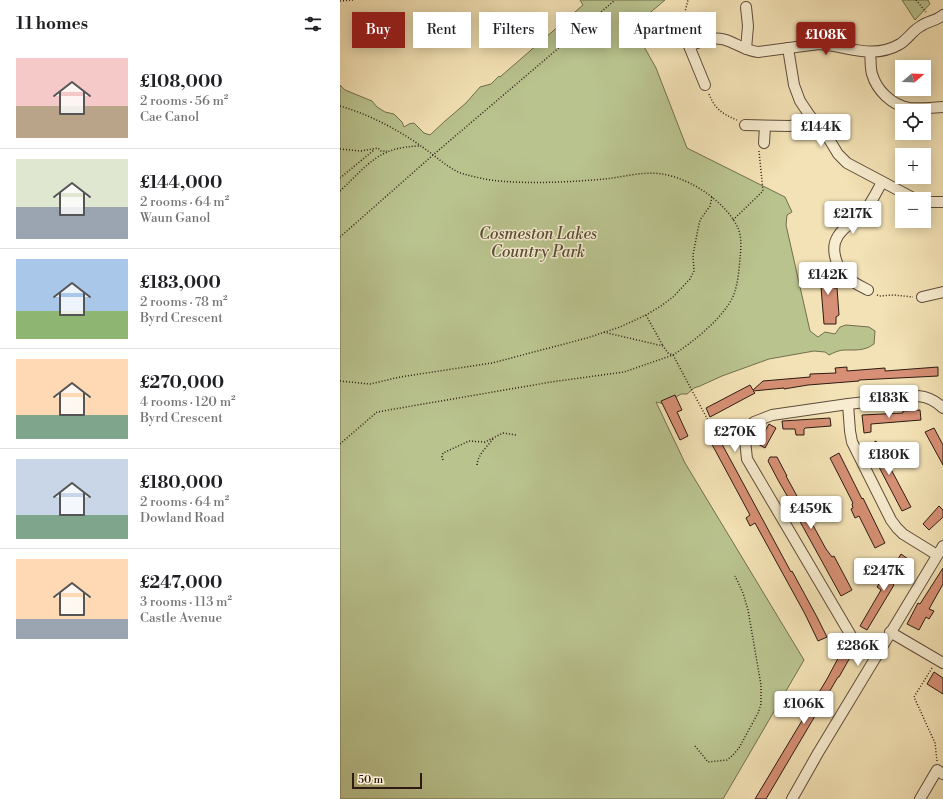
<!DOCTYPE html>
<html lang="en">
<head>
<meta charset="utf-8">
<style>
  body { margin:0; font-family:"Libre Bodoni",serif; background:#f2f2f2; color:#202124; height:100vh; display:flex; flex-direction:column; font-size:15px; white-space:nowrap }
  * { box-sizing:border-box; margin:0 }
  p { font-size:13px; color:#757577 }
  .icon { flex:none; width:22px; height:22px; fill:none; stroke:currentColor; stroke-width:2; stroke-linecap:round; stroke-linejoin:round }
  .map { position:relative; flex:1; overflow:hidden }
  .sheet { display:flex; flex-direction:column; background:#fff; width:340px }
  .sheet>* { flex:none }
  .banner { position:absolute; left:12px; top:12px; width:380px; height:36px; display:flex; gap:8px }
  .needle { width:26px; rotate:71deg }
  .tools { position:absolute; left:555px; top:60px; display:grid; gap:8px }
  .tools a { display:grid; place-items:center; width:36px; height:36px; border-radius:0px; background:#fff; box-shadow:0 2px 10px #0003; font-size:20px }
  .scale { position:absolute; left:12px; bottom:10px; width:70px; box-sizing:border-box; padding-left:4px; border:2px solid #2c1a13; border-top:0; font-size:11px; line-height:14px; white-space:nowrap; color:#2c1a13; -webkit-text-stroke:3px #f7eccf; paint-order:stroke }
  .price { position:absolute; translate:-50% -34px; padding:0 9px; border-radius:4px; background:#fff; color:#222; font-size:13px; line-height:26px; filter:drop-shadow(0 1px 2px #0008) }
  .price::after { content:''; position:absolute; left:50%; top:24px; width:12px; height:9px; margin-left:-6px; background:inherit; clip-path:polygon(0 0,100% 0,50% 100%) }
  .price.on { background:#8f2418; color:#fff }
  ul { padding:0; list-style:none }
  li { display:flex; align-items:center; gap:12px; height:100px; padding:0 16px }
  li+li { border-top:1px solid #e0e0e0 }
  li span { display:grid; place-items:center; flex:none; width:112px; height:80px; border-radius:0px; color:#555 }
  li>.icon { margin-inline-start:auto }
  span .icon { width:48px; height:48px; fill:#fffc; stroke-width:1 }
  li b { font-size:17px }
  h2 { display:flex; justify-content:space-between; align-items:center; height:48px; padding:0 16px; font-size:17px }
  .pill { padding:0 14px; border-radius:0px; background:#fff; box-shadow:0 2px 10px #0003; font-size:14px; line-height:36px }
  .pill.on { background:#8f2418; color:#fff }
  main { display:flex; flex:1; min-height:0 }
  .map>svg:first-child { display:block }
  .green { fill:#b9c38e; stroke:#726e50 }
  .building { fill:#d79075; stroke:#2c1a13 }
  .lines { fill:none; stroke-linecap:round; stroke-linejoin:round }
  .minor-casing { stroke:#5e4c3c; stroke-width:12 }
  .path { stroke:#2c1a13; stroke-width:1.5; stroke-dasharray:1 2; stroke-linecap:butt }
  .minor { stroke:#f7eccf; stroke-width:10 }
  .labels { text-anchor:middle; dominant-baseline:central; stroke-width:3; stroke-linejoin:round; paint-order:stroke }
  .park-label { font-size:16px; font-style:italic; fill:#564d38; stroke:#f7eccf }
</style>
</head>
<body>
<main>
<section class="sheet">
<h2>11 homes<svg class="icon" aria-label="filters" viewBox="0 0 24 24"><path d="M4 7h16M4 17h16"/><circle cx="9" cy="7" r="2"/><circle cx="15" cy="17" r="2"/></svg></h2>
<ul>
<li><span style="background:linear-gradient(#f6c9c9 60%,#b9a48a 0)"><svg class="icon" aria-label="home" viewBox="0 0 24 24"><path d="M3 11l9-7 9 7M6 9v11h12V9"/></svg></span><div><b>£108,000</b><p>2 rooms · 56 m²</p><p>Cae Canol</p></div></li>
<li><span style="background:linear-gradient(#dfe7d0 60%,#9aa5b1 0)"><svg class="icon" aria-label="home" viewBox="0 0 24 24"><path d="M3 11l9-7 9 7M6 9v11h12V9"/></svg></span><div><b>£144,000</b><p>2 rooms · 64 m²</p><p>Waun Ganol</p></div></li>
<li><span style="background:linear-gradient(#a9c7e8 65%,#8fb573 0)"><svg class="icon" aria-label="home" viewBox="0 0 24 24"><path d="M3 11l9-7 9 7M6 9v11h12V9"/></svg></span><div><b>£183,000</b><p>2 rooms · 78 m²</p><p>Byrd Crescent</p></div></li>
<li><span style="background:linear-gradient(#ffd9b3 70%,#7fa58c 0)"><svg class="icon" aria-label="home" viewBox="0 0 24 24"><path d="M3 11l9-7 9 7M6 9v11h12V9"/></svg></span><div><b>£270,000</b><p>4 rooms · 120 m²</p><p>Byrd Crescent</p></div></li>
<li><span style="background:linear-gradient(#c9d6e8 70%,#7fa58c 0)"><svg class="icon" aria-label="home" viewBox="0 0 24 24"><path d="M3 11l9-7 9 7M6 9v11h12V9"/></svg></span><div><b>£180,000</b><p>2 rooms · 64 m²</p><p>Dowland Road</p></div></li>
<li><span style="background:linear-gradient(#ffd9b3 75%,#9aa5b1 0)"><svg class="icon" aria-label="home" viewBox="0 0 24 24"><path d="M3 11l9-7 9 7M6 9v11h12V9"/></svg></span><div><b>£247,000</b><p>3 rooms · 113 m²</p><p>Castle Avenue</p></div></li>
</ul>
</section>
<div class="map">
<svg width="603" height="799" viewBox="0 0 603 799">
  <rect width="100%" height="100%" fill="#f3e2b5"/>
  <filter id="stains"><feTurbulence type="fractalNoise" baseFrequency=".005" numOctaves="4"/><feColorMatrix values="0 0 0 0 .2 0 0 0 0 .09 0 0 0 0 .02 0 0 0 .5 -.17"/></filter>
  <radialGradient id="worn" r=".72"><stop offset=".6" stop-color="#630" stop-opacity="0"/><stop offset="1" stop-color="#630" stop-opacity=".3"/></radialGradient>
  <!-- green -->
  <g class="green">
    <path d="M240 0H325L293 27 316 68 347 148 445 197 452 212 447 215 446 225 470 331 478 337 485 332 495 334 500 327 506 325 529 327 535 331 534 344C525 351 515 350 504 350 499 350 493 353 489 355L485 352 474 351 429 359 382 376 360 386 354 388 347 394H341L325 404 316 402 345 463 464 660 383 799H0V85L5 90 32 101 37 107 45 112 54 114 62 122 64 127 69 124 74 123 84 133 90 135 105 121 126 103 140 87 151 84 159 76 160 77 243 5Z"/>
    <path d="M562 0H588L590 4 575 20Z"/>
  </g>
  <!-- building -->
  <g class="building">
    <path d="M490 268 494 288H497L499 315 496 317V324H484L481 287H477L475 270Z"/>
    <path d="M507 367V371L545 368V371L598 367V376L519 380V381L468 385 444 389V388L413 391 415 393 370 417 366 408 410 385 413 390 423 381 470 377V374L496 373 495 368Z"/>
    <path d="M335 395 342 410 337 412 348 436 340 440 321 401Z"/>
    <path d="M580 410 581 420 531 424V432L524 433 522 415 563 413V411Z"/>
    <path d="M490 418 491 426 465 428 464 429V435H456L455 429H443L442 421Z"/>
    <path d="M429 424 436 428 425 448 418 444Z"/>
    <path d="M594 428 603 445V465L585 432Z"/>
    <path d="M376 433 451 572 452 571 477 617 487 637 478 641 465 614 415 523 410 526 406 518 410 515 368 437Z"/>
    <path d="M536 441 571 507 562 511 528 446Z"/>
    <path d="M499 453 522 499 523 498 545 543 535 548 519 516 515 518 511 509 513 508 512 504 513 503 490 458Z"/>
    <path d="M430 457H437L447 476H446L486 549 492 557 494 556 512 590 501 596 452 507 453 506 438 480 428 461Z"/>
    <path d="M599 506 603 510V517L589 530 583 524Z"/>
    <path d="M561 554 568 559 553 584 554 585 527 630 520 626 541 590 537 587 541 581 544 583Z"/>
    <path d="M603 568V584L589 609 594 611 589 619 586 617 579 630 567 624 578 603 580 604Z"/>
    <path d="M503 649 512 654 499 677H498L426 799H415L487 679Z"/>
    <path d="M594 672 603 678V694L587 684Z"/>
  </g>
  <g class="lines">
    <defs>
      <g id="minor">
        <path d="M340 24 365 85"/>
        <path d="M349 46C364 40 376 35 391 42 400 46 408 51 418 52L479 44C507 46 533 60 560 44 568 39 573 30 581 26 588 21 596 21 603 15"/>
        <path d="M448 48 454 85 460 101 470 116 484 131 498 154 507 163 575 199"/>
        <path d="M406 49 408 26 406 7"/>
        <path d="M530 52C531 59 530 67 532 74 537 91 552 105 569 108 580 109 592 108 603 107"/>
        <path d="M405 125 450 126 458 124 470 116"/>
        <path d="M424 143 425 126"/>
        <path d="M584 202H603"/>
        <path d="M528 290C520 286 511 282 505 275 496 266 490 248 498 236 504 226 515 221 523 213 531 204 536 193 542 182"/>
        <path d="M582 297 603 292"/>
        <path d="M508 404 510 431 512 442 551 520 557 528 563 534 597 555"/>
        <path d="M550 632 603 663"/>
        <path d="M537 655 513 639 407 459 405 440V431L414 422 432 415 508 404 578 396C589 397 596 401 603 408"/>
        <path d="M452 799 478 753 603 546"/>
        <path d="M580 799 597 770 603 774"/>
      </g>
    </defs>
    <!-- minor casing -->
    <use href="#minor" class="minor-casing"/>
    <!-- path -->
    <g class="path">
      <path d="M576 0 586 12"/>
      <path d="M0 1 13 0"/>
      <path d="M344 16 348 0"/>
      <path d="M369 94C375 109 382 114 397 120"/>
      <path d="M0 106C28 114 57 129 81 146 92 153 111 171 124 174 135 177 147 180 159 181 194 184 230 182 265 179 283 177 303 171 322 174 350 178 386 202 398 228 402 237 401 249 400 258 399 270 398 283 394 294 385 317 353 342 333 355L328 353 323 346 263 332"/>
      <path d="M0 149 21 151 38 148 41 151H47"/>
      <path d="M0 178 34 150"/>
      <path d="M0 191C29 164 38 147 80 146"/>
      <path d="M393 220 423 191 419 151"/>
      <path d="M0 237 93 155 275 0"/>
      <path d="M537 295 539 296 554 295 573 297"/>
      <path d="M306 315 323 346"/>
      <path d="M0 381 30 384 60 377 152 363 247 338 280 327 306 315 321 306 333 297 350 279 354 271 353 255 358 229 360 220 370 206 372 197"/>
      <path d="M0 444 37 412 211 382 284 372 333 355 370 424H383L396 428"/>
      <path d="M103 460 102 457 103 453 129 441 145 442 163 433 176 435"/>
      <path d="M137 465C138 454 147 447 153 439"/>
      <path d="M592 668 574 697 595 743 597 761"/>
      <path d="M355 746 368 762 387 760 393 755 399 748 418 713 421 704V685L408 610 403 593 395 576"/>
    </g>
    <!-- minor -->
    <use href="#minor" class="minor"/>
  </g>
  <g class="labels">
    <!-- park labels -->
    <g class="park-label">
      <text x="198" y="234">Cosmeston Lakes<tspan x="198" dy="18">Country Park</tspan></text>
    </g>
  </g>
  <rect width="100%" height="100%" filter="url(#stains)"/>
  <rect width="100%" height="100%" fill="url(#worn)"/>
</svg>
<div class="tools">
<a><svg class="needle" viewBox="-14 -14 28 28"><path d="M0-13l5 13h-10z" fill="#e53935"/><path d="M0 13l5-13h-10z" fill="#757577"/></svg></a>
<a><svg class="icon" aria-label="locate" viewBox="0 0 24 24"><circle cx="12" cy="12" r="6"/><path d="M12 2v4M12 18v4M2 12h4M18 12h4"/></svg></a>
<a>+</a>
<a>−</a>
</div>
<div class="scale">50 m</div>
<b class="price on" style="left:486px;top:56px">£108K</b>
<b class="price" style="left:481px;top:148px">£144K</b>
<b class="price" style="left:513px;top:235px">£217K</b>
<b class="price" style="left:488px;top:296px">£142K</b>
<b class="price" style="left:549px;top:419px">£183K</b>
<b class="price" style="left:395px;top:453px">£270K</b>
<b class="price" style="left:549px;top:476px">£180K</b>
<b class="price" style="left:471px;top:530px">£459K</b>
<b class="price" style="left:544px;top:592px">£247K</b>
<b class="price" style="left:518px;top:667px">£286K</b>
<b class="price" style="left:464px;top:725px">£106K</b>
<div class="banner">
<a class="pill on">Buy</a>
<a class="pill">Rent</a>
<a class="pill">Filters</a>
<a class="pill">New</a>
<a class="pill">Apartment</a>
</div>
</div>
</main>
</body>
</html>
